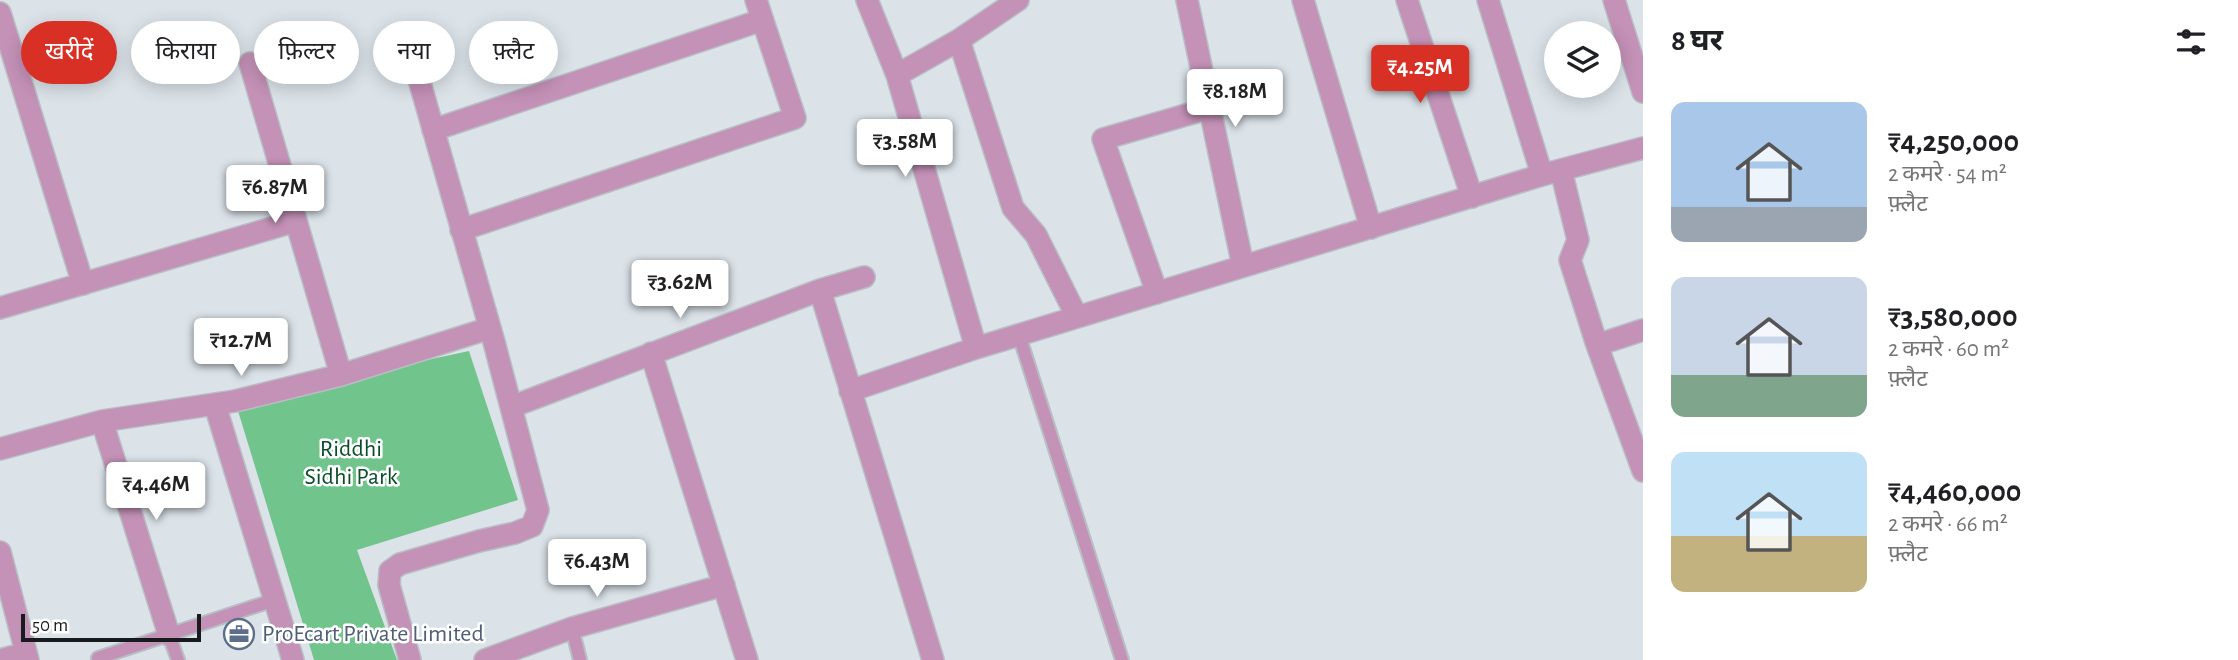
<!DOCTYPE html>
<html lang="hi">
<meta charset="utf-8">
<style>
:root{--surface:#fff;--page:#f2f2f2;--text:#202124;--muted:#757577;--accent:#d93025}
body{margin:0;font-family:"Alegreya Sans","Noto Sans Devanagari",sans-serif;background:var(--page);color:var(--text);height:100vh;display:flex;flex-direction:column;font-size:26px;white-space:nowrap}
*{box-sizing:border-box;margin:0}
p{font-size:23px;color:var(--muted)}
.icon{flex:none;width:38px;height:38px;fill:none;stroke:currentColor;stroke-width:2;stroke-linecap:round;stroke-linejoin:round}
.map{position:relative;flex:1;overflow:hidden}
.sheet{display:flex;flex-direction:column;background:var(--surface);width:595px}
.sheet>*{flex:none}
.guide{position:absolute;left:21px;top:21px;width:665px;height:63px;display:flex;gap:14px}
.buttons{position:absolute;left:1544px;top:21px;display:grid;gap:14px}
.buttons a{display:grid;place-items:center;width:77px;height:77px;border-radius:50%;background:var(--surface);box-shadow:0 4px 18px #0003;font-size:35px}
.scale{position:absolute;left:21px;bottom:18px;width:180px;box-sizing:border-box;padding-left:7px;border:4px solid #181b1d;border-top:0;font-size:19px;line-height:24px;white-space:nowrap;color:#181b1d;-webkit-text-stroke:5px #fff;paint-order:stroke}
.price{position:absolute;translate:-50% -60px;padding:0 16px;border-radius:7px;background:#fff;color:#222;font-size:23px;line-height:46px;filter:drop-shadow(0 2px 4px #0008)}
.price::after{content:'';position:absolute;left:50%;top:42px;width:21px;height:16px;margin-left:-10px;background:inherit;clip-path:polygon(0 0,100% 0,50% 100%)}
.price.active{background:var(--accent);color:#fff}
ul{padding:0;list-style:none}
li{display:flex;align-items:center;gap:21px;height:175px;padding:0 28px}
li span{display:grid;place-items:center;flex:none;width:196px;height:140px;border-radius:14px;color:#555}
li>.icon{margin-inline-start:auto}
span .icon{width:84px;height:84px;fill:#fffc;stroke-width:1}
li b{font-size:30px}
h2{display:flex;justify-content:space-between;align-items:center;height:84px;padding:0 28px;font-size:30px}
.pill{padding:0 24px;border-radius:32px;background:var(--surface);box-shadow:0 4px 18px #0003;font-size:24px;line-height:63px}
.pill.active{background:var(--accent);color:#fff}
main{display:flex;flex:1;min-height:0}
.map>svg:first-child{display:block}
.green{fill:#72c48d}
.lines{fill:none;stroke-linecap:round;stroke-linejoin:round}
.lane-casing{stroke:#b8bfc4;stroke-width:16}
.street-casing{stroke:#b8bfc4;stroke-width:24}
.lane{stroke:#c491b7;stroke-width:12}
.street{stroke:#c491b7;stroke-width:21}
.labels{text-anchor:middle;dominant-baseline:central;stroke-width:5;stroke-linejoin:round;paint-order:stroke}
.park-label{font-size:24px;fill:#094e29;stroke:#fff}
.service-label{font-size:24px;fill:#4e5e75;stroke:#fff;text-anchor:start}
</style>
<main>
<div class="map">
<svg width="1643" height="660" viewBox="0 0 1643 660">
<rect width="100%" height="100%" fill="#dbe3e9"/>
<!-- green -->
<path class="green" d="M469 351 518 500 357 550 397 660H314L235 401Z"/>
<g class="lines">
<!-- lane casing -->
<g class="lane-casing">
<path id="lane" d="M1019 335 1122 660
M572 628 580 660
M169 635 178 660
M98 658 274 600"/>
</g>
<!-- street casing -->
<g class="street-casing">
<path id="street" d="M867 0 897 75 976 348
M1187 0 1243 266
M1303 0 1371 228
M1407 0 1472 197
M1488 0 1542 175
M1614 0 1643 92
M0 13 83 284
M959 40 1013 208 1036 235 1077 317
M408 41 494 342 538 510 532 526 515 533 479 541 400 564 390 571 389 585 410 660
M250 63 341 375
M897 75 959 40 1018 0
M433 130 762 20
M1561 170 1578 240 1570 260 1597 345 1643 471
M461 230 795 118 756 0
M820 290 933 660
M1157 293 1103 139 1210 108
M0 308 296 221
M1597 345 1643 330
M651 353 747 660
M850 391 976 348 1542 175 1643 148
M215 405 293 660
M511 407 820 290 864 277
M102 421 169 635
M0 449 102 421 235 401 341 375 490 328
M0 552 28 660
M0 660 26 653
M485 660 572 628 724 585"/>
</g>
<!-- lane -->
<use href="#lane" class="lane"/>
<!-- street -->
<use href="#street" class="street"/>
</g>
<!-- icons -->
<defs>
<g id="office-ring" transform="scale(1.575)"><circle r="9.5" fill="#fff" stroke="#5c6f8a" stroke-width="1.5"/><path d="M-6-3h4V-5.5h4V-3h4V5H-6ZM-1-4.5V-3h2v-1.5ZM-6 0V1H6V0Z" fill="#5c6f8a"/></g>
</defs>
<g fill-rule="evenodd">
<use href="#office-ring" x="239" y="634"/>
</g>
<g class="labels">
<!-- park labels -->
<g class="park-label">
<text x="351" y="449">Riddhi<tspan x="351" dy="28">Sidhi Park</tspan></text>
</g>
<!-- service labels -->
<g class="service-label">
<text x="262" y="634">ProEcart Private Limited</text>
</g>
</g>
</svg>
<div class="buttons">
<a><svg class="icon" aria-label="layers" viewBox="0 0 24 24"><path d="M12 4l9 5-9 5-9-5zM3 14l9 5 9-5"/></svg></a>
</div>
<div class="scale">50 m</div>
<b class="price active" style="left:1420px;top:105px">₹4.25M</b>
<b class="price" style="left:1235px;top:129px">₹8.18M</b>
<b class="price" style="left:905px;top:179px">₹3.58M</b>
<b class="price" style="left:275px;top:225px">₹6.87M</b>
<b class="price" style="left:680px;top:320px">₹3.62M</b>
<b class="price" style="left:241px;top:378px">₹12.7M</b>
<b class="price" style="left:156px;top:522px">₹4.46M</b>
<b class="price" style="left:597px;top:599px">₹6.43M</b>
<div class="guide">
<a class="pill active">खरीदें</a>
<a class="pill">किराया</a>
<a class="pill">फ़िल्टर</a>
<a class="pill">नया</a>
<a class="pill">फ़्लैट</a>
</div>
</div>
<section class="sheet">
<h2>8 घर<svg class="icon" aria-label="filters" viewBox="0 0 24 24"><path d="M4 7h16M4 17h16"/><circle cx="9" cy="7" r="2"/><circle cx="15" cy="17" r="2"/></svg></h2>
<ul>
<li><span style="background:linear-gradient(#a9c7e8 75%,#9aa5b1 0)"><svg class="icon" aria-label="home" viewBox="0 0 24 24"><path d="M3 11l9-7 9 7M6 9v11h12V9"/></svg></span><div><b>₹4,250,000</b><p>2 कमरे · 54 m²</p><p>फ़्लैट</p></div></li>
<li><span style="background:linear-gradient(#c9d6e8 70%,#7fa58c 0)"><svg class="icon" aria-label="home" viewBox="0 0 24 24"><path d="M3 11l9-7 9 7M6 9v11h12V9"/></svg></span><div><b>₹3,580,000</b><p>2 कमरे · 60 m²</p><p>फ़्लैट</p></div></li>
<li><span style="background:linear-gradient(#bfe0f5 60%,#c2b280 0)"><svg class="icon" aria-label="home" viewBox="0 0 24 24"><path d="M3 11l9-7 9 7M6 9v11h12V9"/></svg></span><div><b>₹4,460,000</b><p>2 कमरे · 66 m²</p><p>फ़्लैट</p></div></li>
</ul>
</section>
</main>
